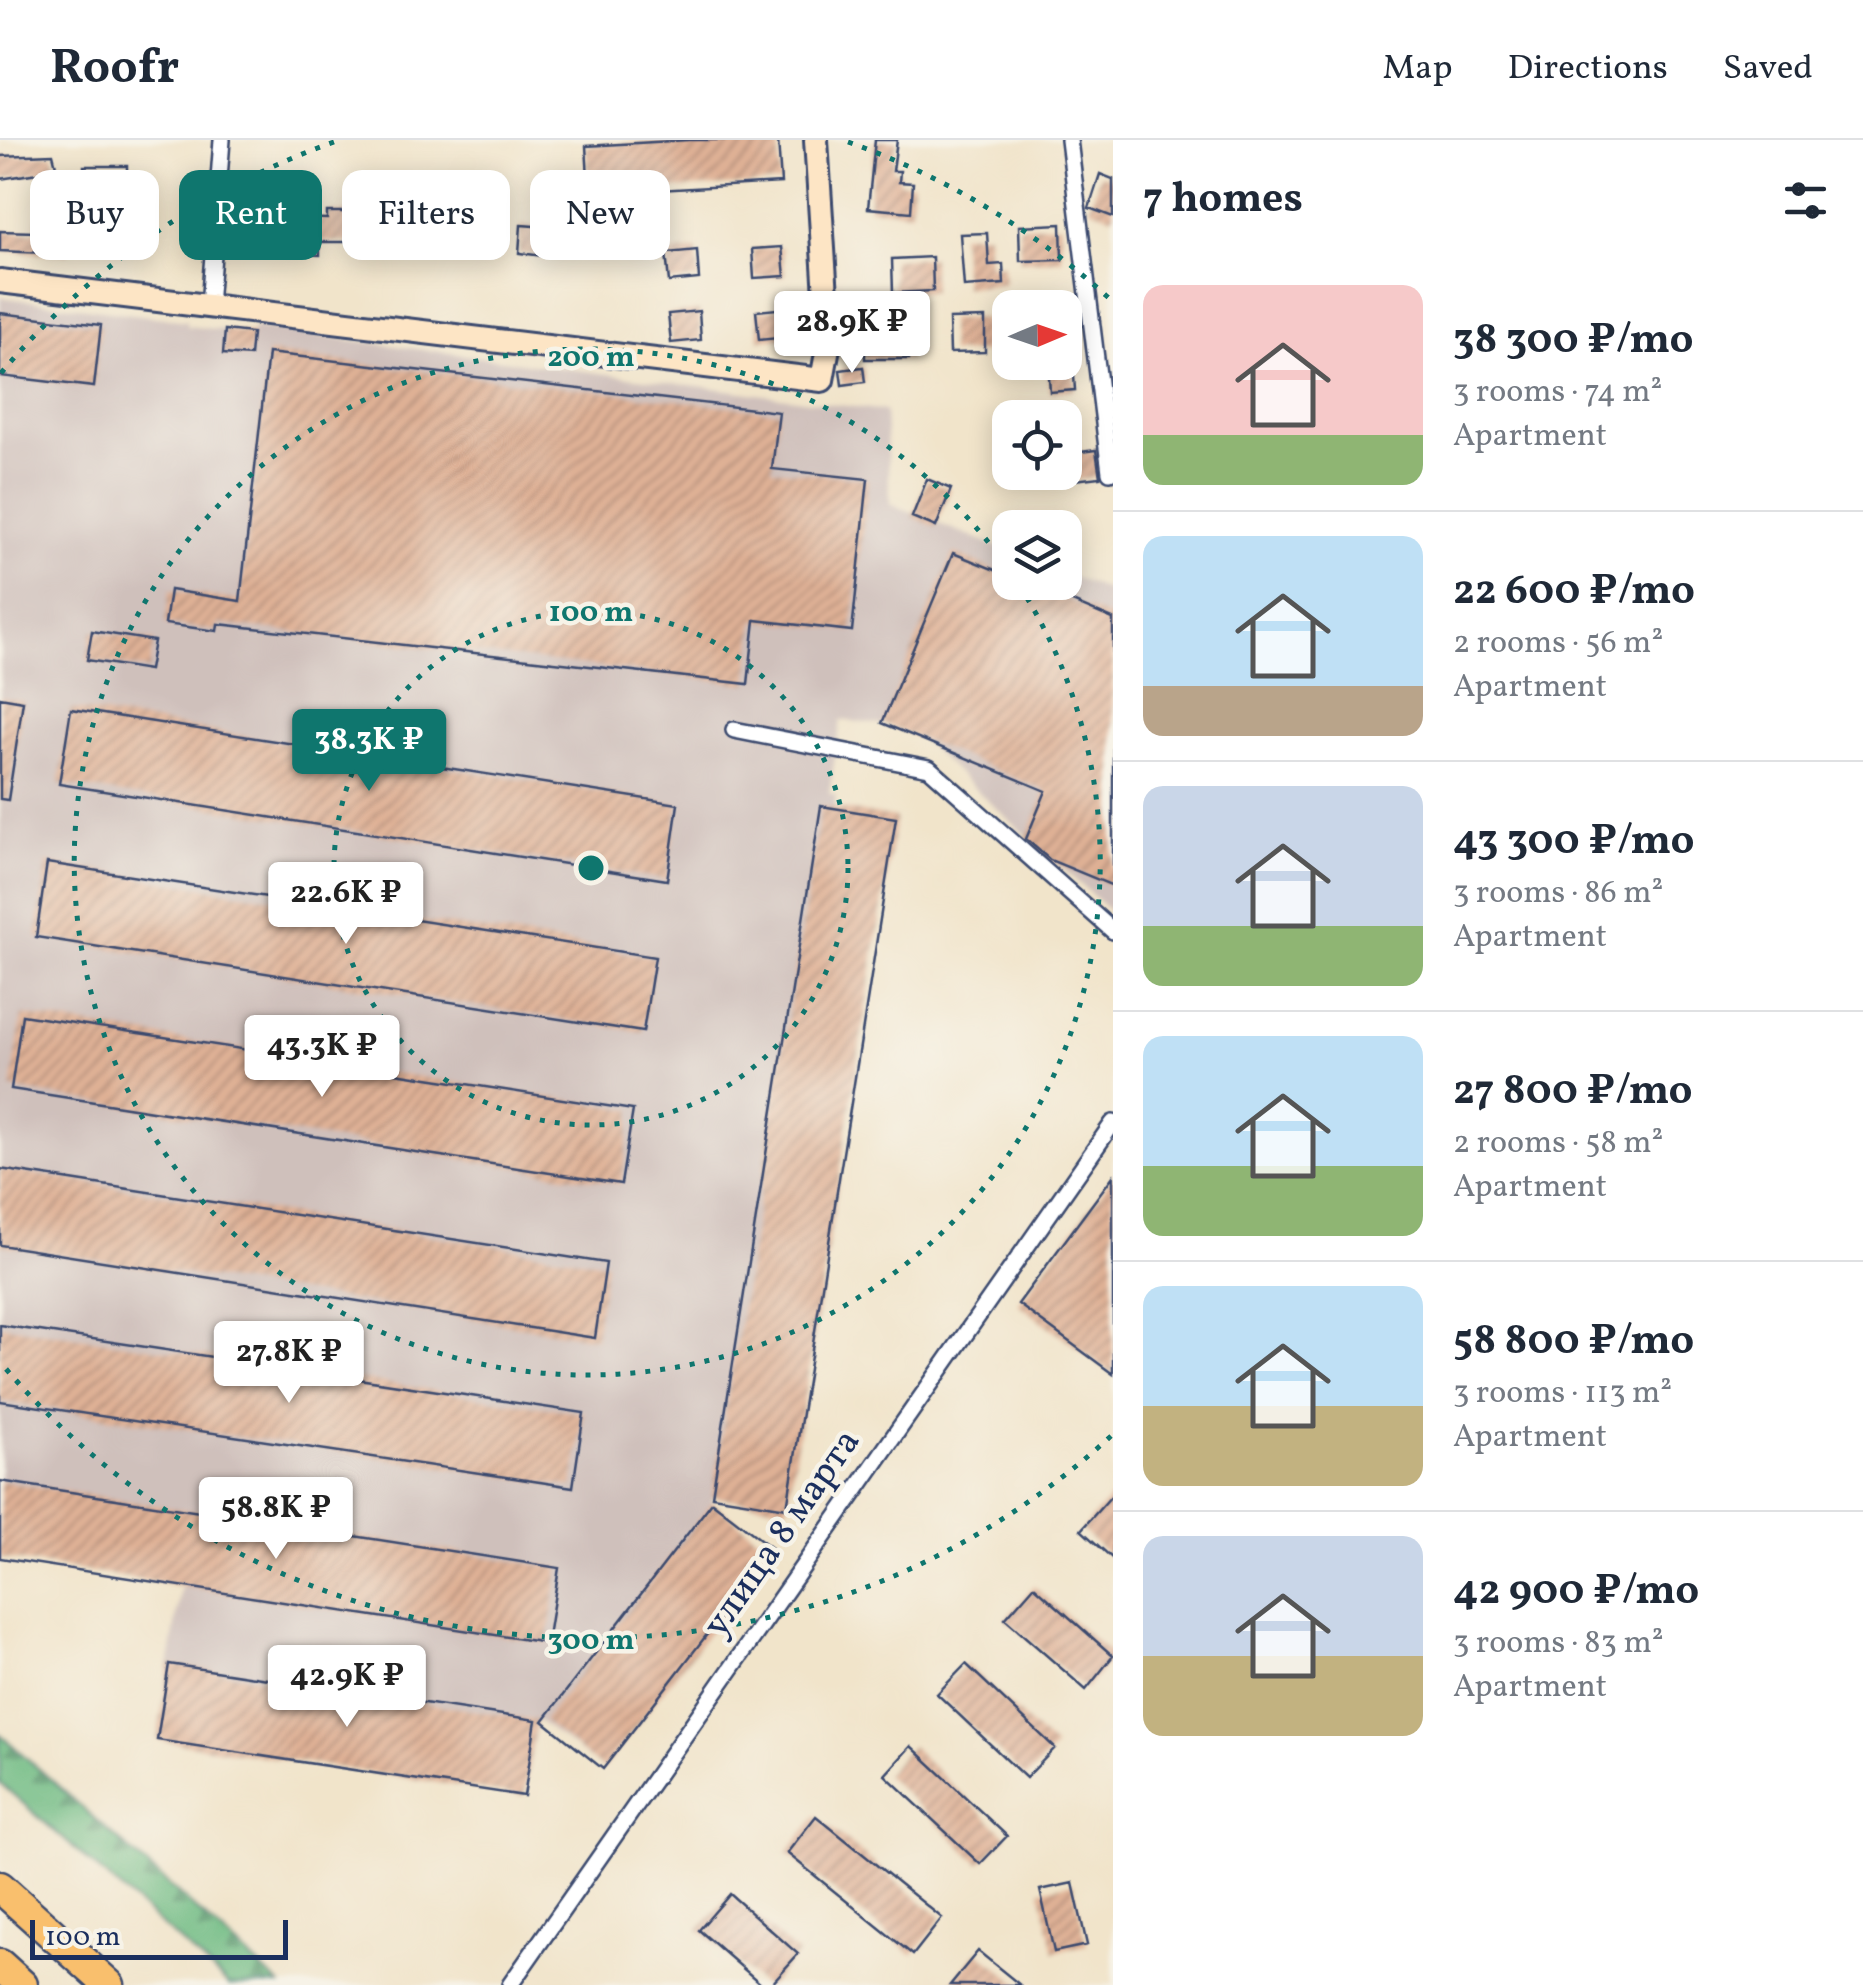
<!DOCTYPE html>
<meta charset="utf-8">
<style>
:root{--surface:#fff;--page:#f2f2f3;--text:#1f2937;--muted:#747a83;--line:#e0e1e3;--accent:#0f766e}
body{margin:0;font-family:Vollkorn,serif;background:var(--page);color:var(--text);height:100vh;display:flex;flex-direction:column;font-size:38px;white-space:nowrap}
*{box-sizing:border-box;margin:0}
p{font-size:32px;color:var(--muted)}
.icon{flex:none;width:55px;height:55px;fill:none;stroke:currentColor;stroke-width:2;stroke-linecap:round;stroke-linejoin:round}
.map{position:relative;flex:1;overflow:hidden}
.sheet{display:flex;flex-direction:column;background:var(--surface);width:750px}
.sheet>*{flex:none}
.guide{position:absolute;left:30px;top:30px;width:932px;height:90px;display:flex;gap:20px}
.needle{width:65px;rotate:88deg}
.buttons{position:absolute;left:992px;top:150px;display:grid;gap:20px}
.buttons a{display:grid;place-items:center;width:90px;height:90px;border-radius:20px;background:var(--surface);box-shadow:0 5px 25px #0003;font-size:50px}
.scale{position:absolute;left:30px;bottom:25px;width:258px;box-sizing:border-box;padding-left:10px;border:5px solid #1b2f5e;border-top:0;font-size:28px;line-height:35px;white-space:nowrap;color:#1b2f5e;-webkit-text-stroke:8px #f7f3e8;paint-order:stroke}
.price{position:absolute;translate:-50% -85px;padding:0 22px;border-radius:10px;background:#fff;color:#222;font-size:32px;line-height:65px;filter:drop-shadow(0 2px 5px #0008)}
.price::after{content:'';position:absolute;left:50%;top:60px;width:30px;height:22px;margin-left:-15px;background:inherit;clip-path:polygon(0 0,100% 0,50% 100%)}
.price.selected{background:var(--accent);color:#fff}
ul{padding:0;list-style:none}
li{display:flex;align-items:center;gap:30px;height:250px;padding:0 30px}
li+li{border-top:2px solid var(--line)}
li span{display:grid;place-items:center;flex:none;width:280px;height:200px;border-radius:20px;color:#555}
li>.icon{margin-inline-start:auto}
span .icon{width:120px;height:120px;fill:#fffc;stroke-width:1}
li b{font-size:42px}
h2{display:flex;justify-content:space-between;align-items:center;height:120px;padding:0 30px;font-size:42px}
.tag{padding:0 35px;border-radius:20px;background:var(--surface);box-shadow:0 5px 25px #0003;font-size:35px;line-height:90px}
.tag.selected{background:var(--accent);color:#fff}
header{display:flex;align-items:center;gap:60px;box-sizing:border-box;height:140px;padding:0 50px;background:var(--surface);border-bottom:2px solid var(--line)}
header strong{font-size:48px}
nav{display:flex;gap:55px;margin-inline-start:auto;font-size:35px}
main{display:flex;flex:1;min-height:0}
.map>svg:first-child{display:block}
.industrial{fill:#cfc0bb}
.forest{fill:url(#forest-firs);stroke:#457570;stroke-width:2.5}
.building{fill:url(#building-hatch)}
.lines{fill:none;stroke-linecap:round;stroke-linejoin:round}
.street-casing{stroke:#3b4a6e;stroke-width:20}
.secondary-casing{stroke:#3b4a6e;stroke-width:28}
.highway-casing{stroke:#3b4a6e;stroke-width:35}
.street{stroke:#fff;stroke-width:15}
.secondary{stroke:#fde5c5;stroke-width:22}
.highway{stroke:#f9bf6d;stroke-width:30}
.ring{fill:none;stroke:#0f766e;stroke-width:5;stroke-dasharray:5 10}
.labels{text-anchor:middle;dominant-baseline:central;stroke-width:9;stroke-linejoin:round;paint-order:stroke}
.street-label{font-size:38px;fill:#1b2f5e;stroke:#f7f3e8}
.centre{fill:#0f766e;stroke:#f7f3e8;stroke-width:5}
.ring-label{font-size:30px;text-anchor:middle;font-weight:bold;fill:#0f766e;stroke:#f7f3e8;stroke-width:9;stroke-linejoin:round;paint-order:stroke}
</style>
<header>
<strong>Roofr</strong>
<nav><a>Map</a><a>Directions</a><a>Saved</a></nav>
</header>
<main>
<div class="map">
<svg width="1113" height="1845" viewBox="0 0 1113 1845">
<defs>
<pattern id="forest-firs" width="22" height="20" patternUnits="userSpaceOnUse" patternTransform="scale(2.5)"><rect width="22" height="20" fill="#6fbb83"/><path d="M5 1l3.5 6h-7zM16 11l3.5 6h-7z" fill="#5a986e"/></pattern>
<pattern id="building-hatch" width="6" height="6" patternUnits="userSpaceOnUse" patternTransform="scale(2.5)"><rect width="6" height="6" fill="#dfb195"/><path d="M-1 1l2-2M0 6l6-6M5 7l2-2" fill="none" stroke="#b4907d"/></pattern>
</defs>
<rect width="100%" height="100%" fill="#f7f3e8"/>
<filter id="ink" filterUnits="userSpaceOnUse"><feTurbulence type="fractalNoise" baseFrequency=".01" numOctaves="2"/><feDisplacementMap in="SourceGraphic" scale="20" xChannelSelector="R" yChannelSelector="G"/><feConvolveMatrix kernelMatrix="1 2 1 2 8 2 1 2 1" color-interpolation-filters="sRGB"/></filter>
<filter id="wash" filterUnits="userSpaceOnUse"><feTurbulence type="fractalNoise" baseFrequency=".0048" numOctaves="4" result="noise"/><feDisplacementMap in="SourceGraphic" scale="40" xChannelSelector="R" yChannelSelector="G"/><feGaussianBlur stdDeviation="2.25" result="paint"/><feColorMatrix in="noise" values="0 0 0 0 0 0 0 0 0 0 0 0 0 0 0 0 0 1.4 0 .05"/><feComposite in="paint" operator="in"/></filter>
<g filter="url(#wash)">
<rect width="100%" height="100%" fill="#f1e4ca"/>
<!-- industrial -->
<path class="industrial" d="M0 157 187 181V186L252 193 253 187 885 271 890 364 1010 412V442H1065V434L1113 453V774L908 588 841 580 829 654 836 655 834 668 896 678 787 1368 712 1357V1362L773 1409 603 1629 537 1580 524 1656 157 1600 181 1446 0 1418Z"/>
<!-- forest -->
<path class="forest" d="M0 1594 280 1845H229L0 1643Z"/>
<g id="blocks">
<!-- building -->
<path class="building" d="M689 0H778L781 43 589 54 586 6Z
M875 0H897L893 31H900L899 42 913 43 911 72 868 68Z
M53 14 57 30 0 39V16Z
M84 26H127V70H116V83H101V56H84Z
M1100 34 1113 39V77L1089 68Z
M424 40 453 42 450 68 422 65Z
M327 72H352V102H320V115L294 114 295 78 327 79Z
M37 75 71 78 68 114 0 111V91L36 92Z
M1061 84 1062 120 1020 121 1019 86Z
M521 85 547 87 544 116 519 113Z
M987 93 989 125 1003 124 1004 144 964 147 960 94Z
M782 107 785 136 754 138 752 109Z
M697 110 699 139 669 142 666 113Z
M932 117 933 151 893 153 892 119Z
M859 153 860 175 842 177 841 155Z
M787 168 789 197 759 200 756 171Z
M699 171 701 200 671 203 668 174Z
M0 173 101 185 94 247 0 236Z
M985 178V212L950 213 949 179Z
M865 187H910L909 219H865Z
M225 190 252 193 250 216 223 214Z
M268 213 779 272 772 329 868 339 852 491 755 480 748 544 218 484 217 491 165 484 170 450 240 461Z
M1048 222H1073L1075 250 1050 252Z
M863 227 865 242 842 245 840 230Z
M1096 310 1100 337 1065 341V314Z
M927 339 951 349 936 387 912 377Z
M953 413 1010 436V442H1025L1113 479V746L1050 720 1026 699 1046 651 882 583Z
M92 491 154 501 149 530 87 520Z
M0 557 23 561 8 660 0 659Z
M71 569 678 664 667 740 59 644Z
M821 666 896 678 787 1368 712 1356Z
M47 723 655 817 643 892 36 797Z
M22 875 633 970 621 1044 11 949Z
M0 1029 606 1123 595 1198 0 1105Z
M1113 1036V1234L1018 1164Z
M0 1185 584 1273 573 1347 0 1261Z
M0 1341 559 1428 547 1503 0 1418Z
M1113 1354V1419L1081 1390Z
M712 1362 773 1409 603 1629 543 1581Z
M1034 1446 1113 1516 1086 1550 1005 1479Z
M169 1524 536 1580 524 1656 157 1600Z
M966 1524 1055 1608 1026 1638 937 1554Z
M911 1606 1007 1696 980 1724 885 1635Z
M816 1676 942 1778 913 1815 787 1713Z
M1073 1743 1087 1805 1054 1812 1040 1750Z
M730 1754 798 1814 770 1845H762L699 1790Z
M978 1811 1020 1845H950Z"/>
</g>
</g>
<g filter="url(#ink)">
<use href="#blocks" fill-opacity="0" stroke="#3b4a6e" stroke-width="2.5"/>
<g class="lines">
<!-- street casing -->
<g class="street-casing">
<path id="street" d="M1069 0 1110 332
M209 166 222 0
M734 590 929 628 1113 791
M510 1845 1113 983"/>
</g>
<!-- secondary casing -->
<g class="secondary-casing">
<path id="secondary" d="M0 141 822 240 829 202 816 0"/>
</g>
<!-- highway casing -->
<g class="highway-casing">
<path id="highway" d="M0 1747 109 1845
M0 1825 22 1845"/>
</g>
<!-- street -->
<use href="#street" class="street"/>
<!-- secondary -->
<use href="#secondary" class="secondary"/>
<!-- highway -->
<use href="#highway" class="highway"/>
</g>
</g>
<!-- distance rings -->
<g class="ring">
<circle cx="591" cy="728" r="257"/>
<path d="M1019 445A513 513 0 1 1 1009 430"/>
<path d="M1111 1296A770 770 0 0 1 1 1223M1 233A770 770 0 0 1 334 2M848 2A770 770 0 0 1 1111 160"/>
</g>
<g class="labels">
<!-- street labels -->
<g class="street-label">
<text transform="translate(783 1394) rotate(-55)">улица 8 марта</text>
</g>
</g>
<circle cx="591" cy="728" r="15" class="centre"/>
<g class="ring-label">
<text x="591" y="226">200 m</text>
<text x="591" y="481">100 m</text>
<text x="591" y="1509">300 m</text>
</g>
</svg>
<div class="buttons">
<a><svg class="needle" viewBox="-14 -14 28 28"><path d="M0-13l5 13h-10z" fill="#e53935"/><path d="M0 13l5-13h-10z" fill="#747a83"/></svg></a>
<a><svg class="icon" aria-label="locate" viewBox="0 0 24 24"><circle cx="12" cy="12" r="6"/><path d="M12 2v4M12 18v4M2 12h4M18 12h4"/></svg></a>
<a><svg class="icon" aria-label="layers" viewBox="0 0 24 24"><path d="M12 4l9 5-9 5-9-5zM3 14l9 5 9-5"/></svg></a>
</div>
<div class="scale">100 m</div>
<b class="price" style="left:852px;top:236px">28.9K ₽</b>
<b class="price selected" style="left:369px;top:654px">38.3K ₽</b>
<b class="price" style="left:346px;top:807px">22.6K ₽</b>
<b class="price" style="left:322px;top:960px">43.3K ₽</b>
<b class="price" style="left:289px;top:1266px">27.8K ₽</b>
<b class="price" style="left:276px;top:1422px">58.8K ₽</b>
<b class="price" style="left:347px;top:1590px">42.9K ₽</b>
<div class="guide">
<a class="tag">Buy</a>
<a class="tag selected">Rent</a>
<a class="tag">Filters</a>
<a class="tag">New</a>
</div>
</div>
<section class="sheet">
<h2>7 homes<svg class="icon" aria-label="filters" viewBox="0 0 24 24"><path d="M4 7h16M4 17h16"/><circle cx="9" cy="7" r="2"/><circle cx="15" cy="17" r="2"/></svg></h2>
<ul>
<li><span style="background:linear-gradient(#f6c9c9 75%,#8fb573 0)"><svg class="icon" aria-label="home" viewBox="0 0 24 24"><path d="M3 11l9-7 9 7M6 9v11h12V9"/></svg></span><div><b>38 300 ₽/mo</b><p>3 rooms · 74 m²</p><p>Apartment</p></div></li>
<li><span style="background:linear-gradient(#bfe0f5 75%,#b9a48a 0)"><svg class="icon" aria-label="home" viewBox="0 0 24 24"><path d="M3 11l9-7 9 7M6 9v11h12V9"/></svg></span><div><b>22 600 ₽/mo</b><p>2 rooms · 56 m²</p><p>Apartment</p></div></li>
<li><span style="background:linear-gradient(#c9d6e8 70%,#8fb573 0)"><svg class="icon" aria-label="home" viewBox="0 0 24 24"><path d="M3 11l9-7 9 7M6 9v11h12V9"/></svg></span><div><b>43 300 ₽/mo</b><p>3 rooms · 86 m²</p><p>Apartment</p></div></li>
<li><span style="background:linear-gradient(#bfe0f5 65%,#8fb573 0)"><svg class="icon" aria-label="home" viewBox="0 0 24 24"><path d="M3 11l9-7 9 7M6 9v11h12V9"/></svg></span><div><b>27 800 ₽/mo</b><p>2 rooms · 58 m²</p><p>Apartment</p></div></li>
<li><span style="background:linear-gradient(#bfe0f5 60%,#c2b280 0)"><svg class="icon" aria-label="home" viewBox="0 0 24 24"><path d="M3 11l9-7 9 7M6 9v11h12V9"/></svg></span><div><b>58 800 ₽/mo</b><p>3 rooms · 113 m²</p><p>Apartment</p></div></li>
<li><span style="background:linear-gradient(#c9d6e8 60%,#c2b280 0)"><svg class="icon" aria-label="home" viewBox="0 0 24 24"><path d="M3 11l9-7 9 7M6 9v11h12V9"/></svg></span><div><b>42 900 ₽/mo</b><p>3 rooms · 83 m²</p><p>Apartment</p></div></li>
</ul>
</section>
</main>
